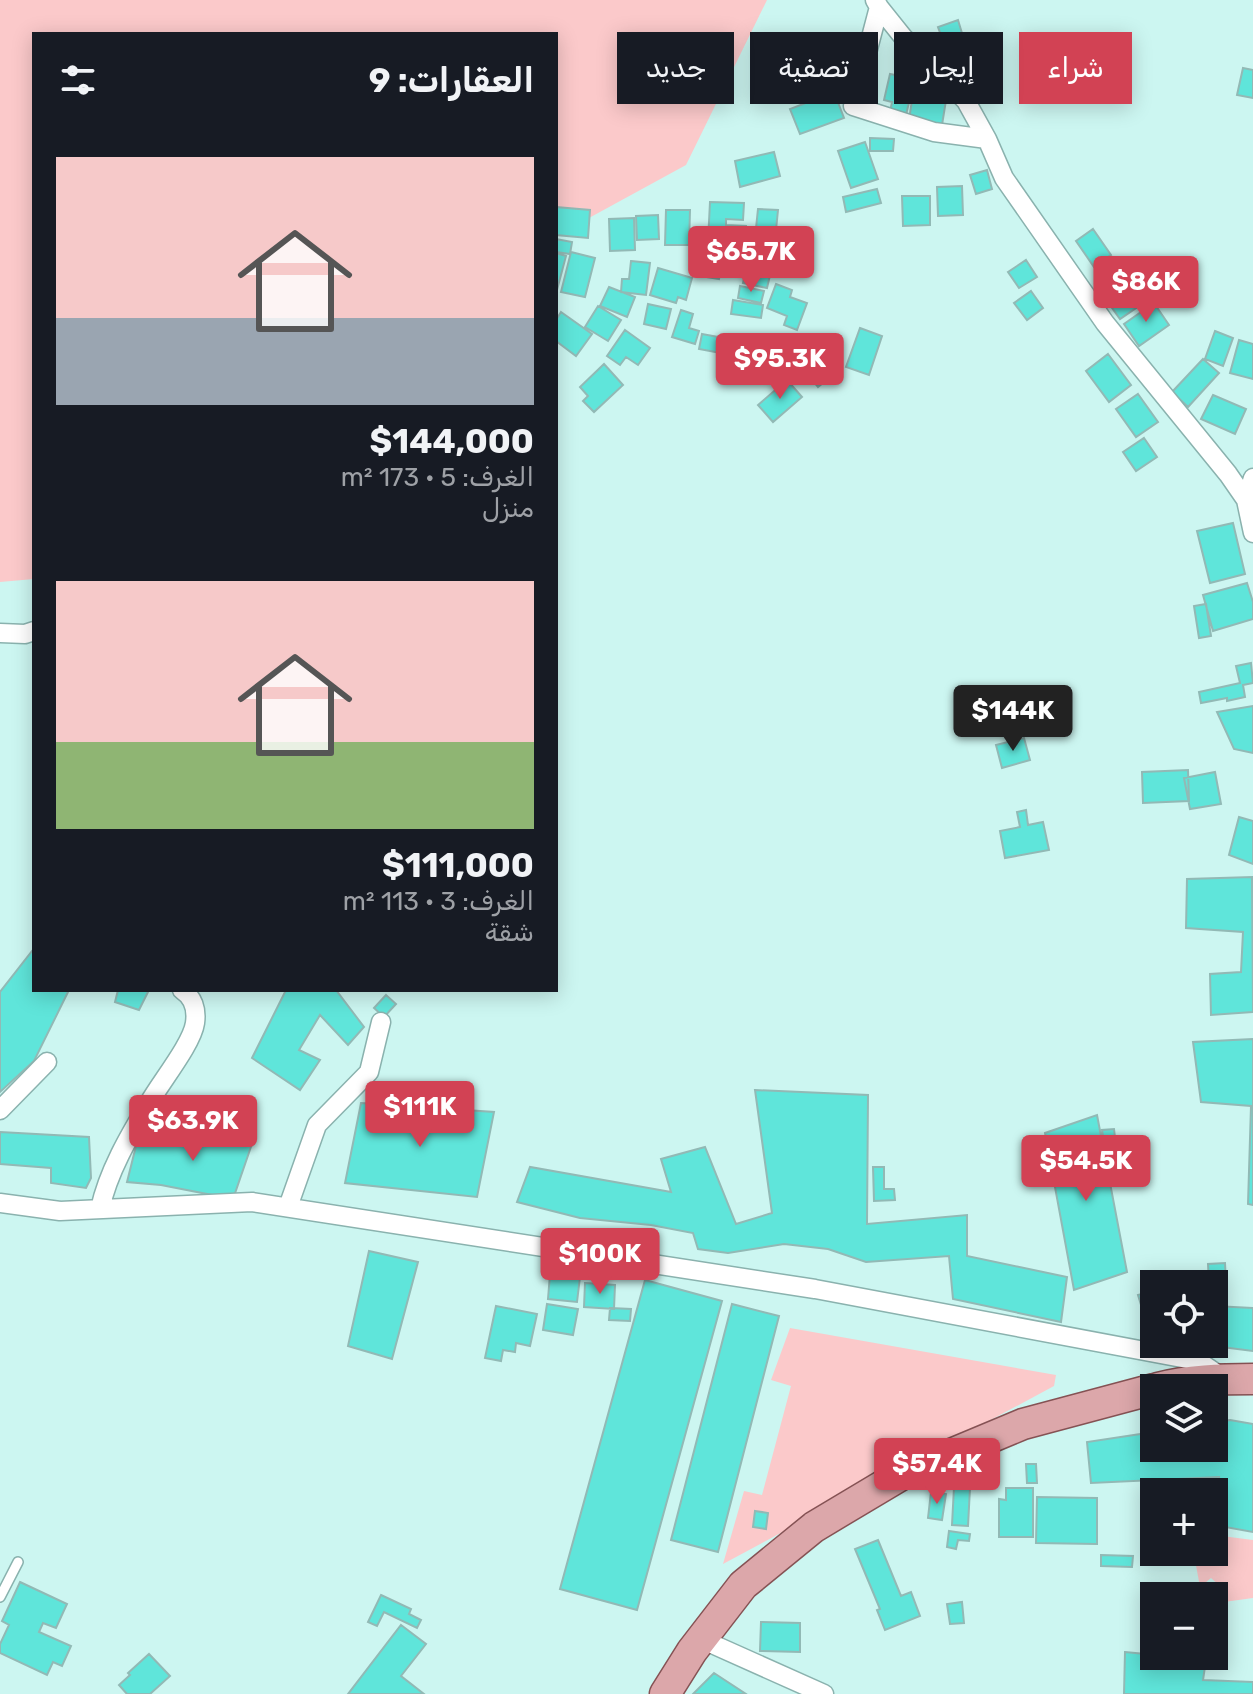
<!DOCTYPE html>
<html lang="ar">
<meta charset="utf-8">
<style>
:root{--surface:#171b24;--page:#20242c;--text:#f1f3f6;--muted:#9ea1a6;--accent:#d24254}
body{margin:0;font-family:Rubik,Cairo,sans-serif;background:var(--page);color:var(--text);direction:rtl;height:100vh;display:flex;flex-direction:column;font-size:30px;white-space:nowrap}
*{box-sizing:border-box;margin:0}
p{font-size:26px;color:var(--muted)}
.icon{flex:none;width:44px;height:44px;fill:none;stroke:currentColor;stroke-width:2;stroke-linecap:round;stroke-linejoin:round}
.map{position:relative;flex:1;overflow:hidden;direction:ltr}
.sheet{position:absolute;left:32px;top:32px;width:526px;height:960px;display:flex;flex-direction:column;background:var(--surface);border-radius:0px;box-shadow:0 4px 20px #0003;direction:rtl}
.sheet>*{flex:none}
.top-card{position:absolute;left:582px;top:32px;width:550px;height:72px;direction:rtl;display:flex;gap:16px}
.fabs{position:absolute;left:1140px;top:1270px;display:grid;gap:16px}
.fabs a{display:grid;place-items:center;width:88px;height:88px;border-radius:0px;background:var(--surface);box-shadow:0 4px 20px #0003;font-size:40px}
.price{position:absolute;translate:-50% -68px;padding:0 18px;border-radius:8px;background:var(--accent);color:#fff;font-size:26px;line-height:52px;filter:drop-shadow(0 2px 4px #0008)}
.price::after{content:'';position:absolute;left:50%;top:48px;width:24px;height:18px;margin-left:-12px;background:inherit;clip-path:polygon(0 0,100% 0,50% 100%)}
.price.on{background:#222;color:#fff}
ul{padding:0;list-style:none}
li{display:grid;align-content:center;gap:16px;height:424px;padding:0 24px}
li span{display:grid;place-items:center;height:248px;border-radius:0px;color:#555}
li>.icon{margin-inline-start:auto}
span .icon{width:144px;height:144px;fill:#fffc;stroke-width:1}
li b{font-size:34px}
h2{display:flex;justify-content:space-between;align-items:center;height:96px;padding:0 24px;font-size:34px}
.pill{padding:0 28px;border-radius:0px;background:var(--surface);box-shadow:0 4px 20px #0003;font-size:28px;line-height:72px}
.pill.on{background:var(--accent);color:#fff}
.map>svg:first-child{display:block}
.green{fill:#fbc9ca}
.building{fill:#5fe5da;stroke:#92b9b5;stroke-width:2}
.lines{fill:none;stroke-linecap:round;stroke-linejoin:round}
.service-casing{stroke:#8ab2ae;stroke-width:12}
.minor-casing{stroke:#8ab2ae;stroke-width:21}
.primary-casing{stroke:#855254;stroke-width:33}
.service{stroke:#fff;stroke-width:9}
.minor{stroke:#fff;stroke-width:18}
.primary{stroke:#dca7aa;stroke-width:30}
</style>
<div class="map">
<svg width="1253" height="1694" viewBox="0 0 1253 1694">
<rect width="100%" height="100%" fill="#ccf6f1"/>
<!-- green -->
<path class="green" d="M0 0H767L686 165 556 236V34H34V579L0 582Z
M790 1328 1056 1375 1054 1386 723 1564 744 1491 762 1495 791 1386 771 1380Z
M1214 1535 1253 1540V1598L1224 1602 1220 1586 1211 1578 1200 1587 1195 1560 1200 1552H1214Z"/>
<!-- building -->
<path class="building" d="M958 20 965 43 946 49 938 27Z
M848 51 856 77 808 91 803 74 815 70 812 61Z
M1243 68 1253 70V98L1237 95Z
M901 70 916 73 906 115 890 112 892 102 884 100 890 74 900 76Z
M917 89 947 94 942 125 909 120 913 93 916 94Z
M834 92 844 118 800 134 790 109Z
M870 138 894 139 893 151H870Z
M865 142 878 179 851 188 838 151Z
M774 152 780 176 740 187 735 161Z
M987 170 992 189 976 194 970 175Z
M962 186 963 215 938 216 937 187Z
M877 189 881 203 846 212 843 197Z
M902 196H930V225L903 226Z
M710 202 744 203 743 220 726 219V243L708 242Z
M556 207 590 210 588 238 556 235Z
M758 209 778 210 776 230 756 228Z
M666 210H690L689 245H665Z
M658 215 659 239 637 240 636 216Z
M634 218 635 250 610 251 609 219Z
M726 225 746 226 744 254 725 253Z
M1093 229 1111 255 1094 267 1076 241Z
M556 239 572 242 570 254 556 252Z
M707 244H722V257H707Z
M756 248 770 250 768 264 753 262Z
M571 252 595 258 585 297 561 292Z
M556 253 566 256 557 290H556Z
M1133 258 1158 293 1120 319 1095 284Z
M1026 260 1037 277 1019 288 1008 272Z
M631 261 650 263 646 295 621 292 622 279H629Z
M696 262 721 266 719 279 694 275Z
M747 266 771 271 767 288 743 283Z
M658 268 692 278 686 300 678 297 676 303 650 295Z
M776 284 792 290 790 297 807 303 797 330 784 325 787 316 767 308Z
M740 286 764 291 761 303 738 298Z
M609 287 635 297 627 317 600 306Z
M1031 291 1043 308 1027 320 1014 303Z
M733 300 763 305 761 318 731 314Z
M1154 303 1169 325 1139 346 1124 324Z
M648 304 671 309 666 329 644 324Z
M598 306 621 320 608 341 585 327Z
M681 310 693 314 689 328 699 331 695 344 672 337Z
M561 312 592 334 576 356 556 341V320Z
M860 328 882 336 869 375 846 367Z
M625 330 650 348 638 365 626 357 620 365 607 356Z
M1215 331 1233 338 1223 366 1205 359Z
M702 334 724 338 721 353 699 349Z
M1239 340 1253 344V379L1230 373Z
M810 352 830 377 818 387 798 362Z
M1108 354 1131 385 1109 402 1086 371Z
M1203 359 1219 373 1188 407 1172 392Z
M604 364 623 385 594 412 583 401 588 396 580 387Z
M787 380 802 397 773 422 758 405Z
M1138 394 1158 422 1136 437 1116 409Z
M1213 395 1246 409 1235 434 1201 419Z
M1144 438 1157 457 1136 471 1123 452Z
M1233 523 1245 574 1210 583 1197 531Z
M1247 583 1253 602V619L1213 631 1203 595Z
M1206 604 1211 636 1199 638 1194 606Z
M1251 663 1253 683 1243 685 1245 697 1227 701V698L1201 703 1199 692 1240 683 1236 666Z
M1253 706V753L1234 749 1217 712Z
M1024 738 1030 760 1002 768 996 745Z
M1188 770 1189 801 1143 803 1142 772Z
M1215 772 1221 804 1190 809 1184 778Z
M1026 810 1028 825 1043 822 1049 850 1005 858 1000 831 1020 827 1017 812Z
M1239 817 1253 821V864L1229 855Z
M1252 877 1253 1012 1211 1015 1210 974 1241 972 1243 932 1186 928 1187 879Z
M32 951 34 952V990H69L34 1061 0 1092V992Z
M118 990H149L139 1010 115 1002Z
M286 990H336L364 1027 348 1045 320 1015 299 1050 320 1060 300 1090 252 1058Z
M386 995 396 1004 384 1017 374 1008Z
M1253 1039V1205L1248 1204 1251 1106 1201 1102 1193 1042Z
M755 1090 868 1095 867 1224 967 1215V1256L1067 1277 1061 1322 953 1299 949 1256 866 1262 828 1249 784 1244 728 1253 698 1249 693 1233 651 1225 580 1218 517 1202 530 1167 671 1192 661 1159 705 1147 736 1224 772 1213Z
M361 1103 494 1112 477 1197 345 1183Z
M1097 1115 1127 1272 1074 1290 1045 1133Z
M229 1123 254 1138 233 1199 161 1185 127 1182 139 1134 204 1146Z
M1114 1129 1117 1154 1106 1156 1102 1130Z
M0 1132 89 1137 91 1178 86 1188 51 1183V1168L0 1164Z
M873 1167H884V1189H894L895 1200 874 1201Z
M369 1251 418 1262 392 1359 348 1346Z
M1225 1263 1226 1282 1209 1283 1208 1264Z
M550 1274 580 1277 577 1302 548 1299Z
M645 1280 722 1301 637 1610 560 1589Z
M585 1283 615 1285 614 1309 584 1307Z
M1154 1291V1338H1151L1138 1295Z
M547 1304 578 1309 573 1335 543 1330Z
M732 1304 779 1316 718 1552 671 1540Z
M496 1306 537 1314 530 1346 516 1343 515 1352 503 1350 501 1361 485 1358Z
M1214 1306 1253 1308V1351L1198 1344H1214Z
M610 1308 631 1309 630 1321 609 1320Z
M1230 1420 1253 1424V1532L1214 1525V1507L1219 1477 1091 1483 1087 1442 1154 1432V1448H1214V1422Z
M1026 1464H1036L1037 1483H1027Z
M954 1487 970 1488 968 1526 952 1525Z
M1006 1488H1033V1537H999V1499L1006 1500Z
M931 1492 946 1494 942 1520 928 1518Z
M1037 1497 1097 1498V1544L1036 1543Z
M755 1511 768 1513 766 1529 753 1527Z
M949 1531 970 1534 969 1541 958 1540 956 1549 947 1547Z
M878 1540 901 1596 911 1592 920 1616 885 1630 877 1610 880 1609 855 1549Z
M1101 1555 1133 1556 1132 1567 1101 1566Z
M20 1582 67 1604 56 1628 43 1623 39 1632 71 1646 62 1666 53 1662 47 1675 0 1653V1644L9 1625 2 1621Z
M381 1595 411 1609 409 1614 421 1620 417 1628 384 1612 377 1626 368 1622Z
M962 1602 964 1623 950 1624 947 1604Z
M761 1622 800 1623V1652L760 1651Z
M401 1625 426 1644 401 1676 424 1694H348Z
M1125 1652 1206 1660 1203 1680 1253 1682V1694H1124Z
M149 1654 170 1676 150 1694H127L119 1685 130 1675 128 1673Z
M714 1673 746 1694H693Z"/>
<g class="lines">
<!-- service casing -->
<g class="service-casing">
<path id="service" d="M0 1597 18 1562"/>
</g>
<!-- minor casing -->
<g class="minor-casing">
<path id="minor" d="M875 0 879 7 903 37 966 101 987 139 1004 178 1105 323 1228 474 1246 500 1253 533
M879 7 853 106 934 132 987 139
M1246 500 1253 478
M0 633 25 634 34 631
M0 1110 47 1062
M0 1203 60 1211 252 1202 815 1289 1198 1361 1223 1378
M288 1207 317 1125 369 1072 381 1022
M100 1209C108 1172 129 1136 149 1103 160 1083 192 1044 195 1023 197 1009 193 997 182 990
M701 1639 824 1694"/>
</g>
<!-- primary casing -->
<g class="primary-casing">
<path id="primary" d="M1158 1388C1189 1380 1221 1379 1253 1379
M665 1694 692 1651 743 1585 814 1527 901 1475 1023 1424 1154 1389"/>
</g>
<!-- service -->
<use href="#service" class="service"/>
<!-- minor -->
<use href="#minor" class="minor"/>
<!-- primary -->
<use href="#primary" class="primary"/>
</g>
</svg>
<div class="fabs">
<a><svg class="icon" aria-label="locate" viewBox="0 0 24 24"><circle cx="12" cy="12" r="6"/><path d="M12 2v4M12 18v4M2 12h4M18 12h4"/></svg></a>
<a><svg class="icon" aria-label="layers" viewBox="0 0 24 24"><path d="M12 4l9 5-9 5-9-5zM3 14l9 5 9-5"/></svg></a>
<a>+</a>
<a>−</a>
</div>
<b class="price" style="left:751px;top:294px">$65.7K</b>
<b class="price" style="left:1146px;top:324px">$86K</b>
<b class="price" style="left:780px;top:401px">$95.3K</b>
<b class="price on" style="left:1013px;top:753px">$144K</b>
<b class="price" style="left:420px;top:1149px">$111K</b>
<b class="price" style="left:193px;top:1163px">$63.9K</b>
<b class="price" style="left:1086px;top:1203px">$54.5K</b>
<b class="price" style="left:600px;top:1296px">$100K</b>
<b class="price" style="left:937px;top:1506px">$57.4K</b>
<div class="top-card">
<a class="pill on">شراء</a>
<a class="pill">إيجار</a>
<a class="pill">تصفية</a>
<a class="pill">جديد</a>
</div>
<section class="sheet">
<h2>العقارات: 9<svg class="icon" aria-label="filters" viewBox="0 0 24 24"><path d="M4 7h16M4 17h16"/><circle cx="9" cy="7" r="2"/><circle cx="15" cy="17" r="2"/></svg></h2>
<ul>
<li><span style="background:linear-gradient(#f6c9c9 65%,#9aa5b1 0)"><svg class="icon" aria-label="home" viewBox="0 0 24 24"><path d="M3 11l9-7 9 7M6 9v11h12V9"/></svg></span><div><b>$144,000</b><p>الغرف: 5 · 173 m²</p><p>منزل</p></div></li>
<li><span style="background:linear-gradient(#f6c9c9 65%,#8fb573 0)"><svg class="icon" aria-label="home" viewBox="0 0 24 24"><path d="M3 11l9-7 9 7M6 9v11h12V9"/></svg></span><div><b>$111,000</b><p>الغرف: 3 · 113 m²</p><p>شقة</p></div></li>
</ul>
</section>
</div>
